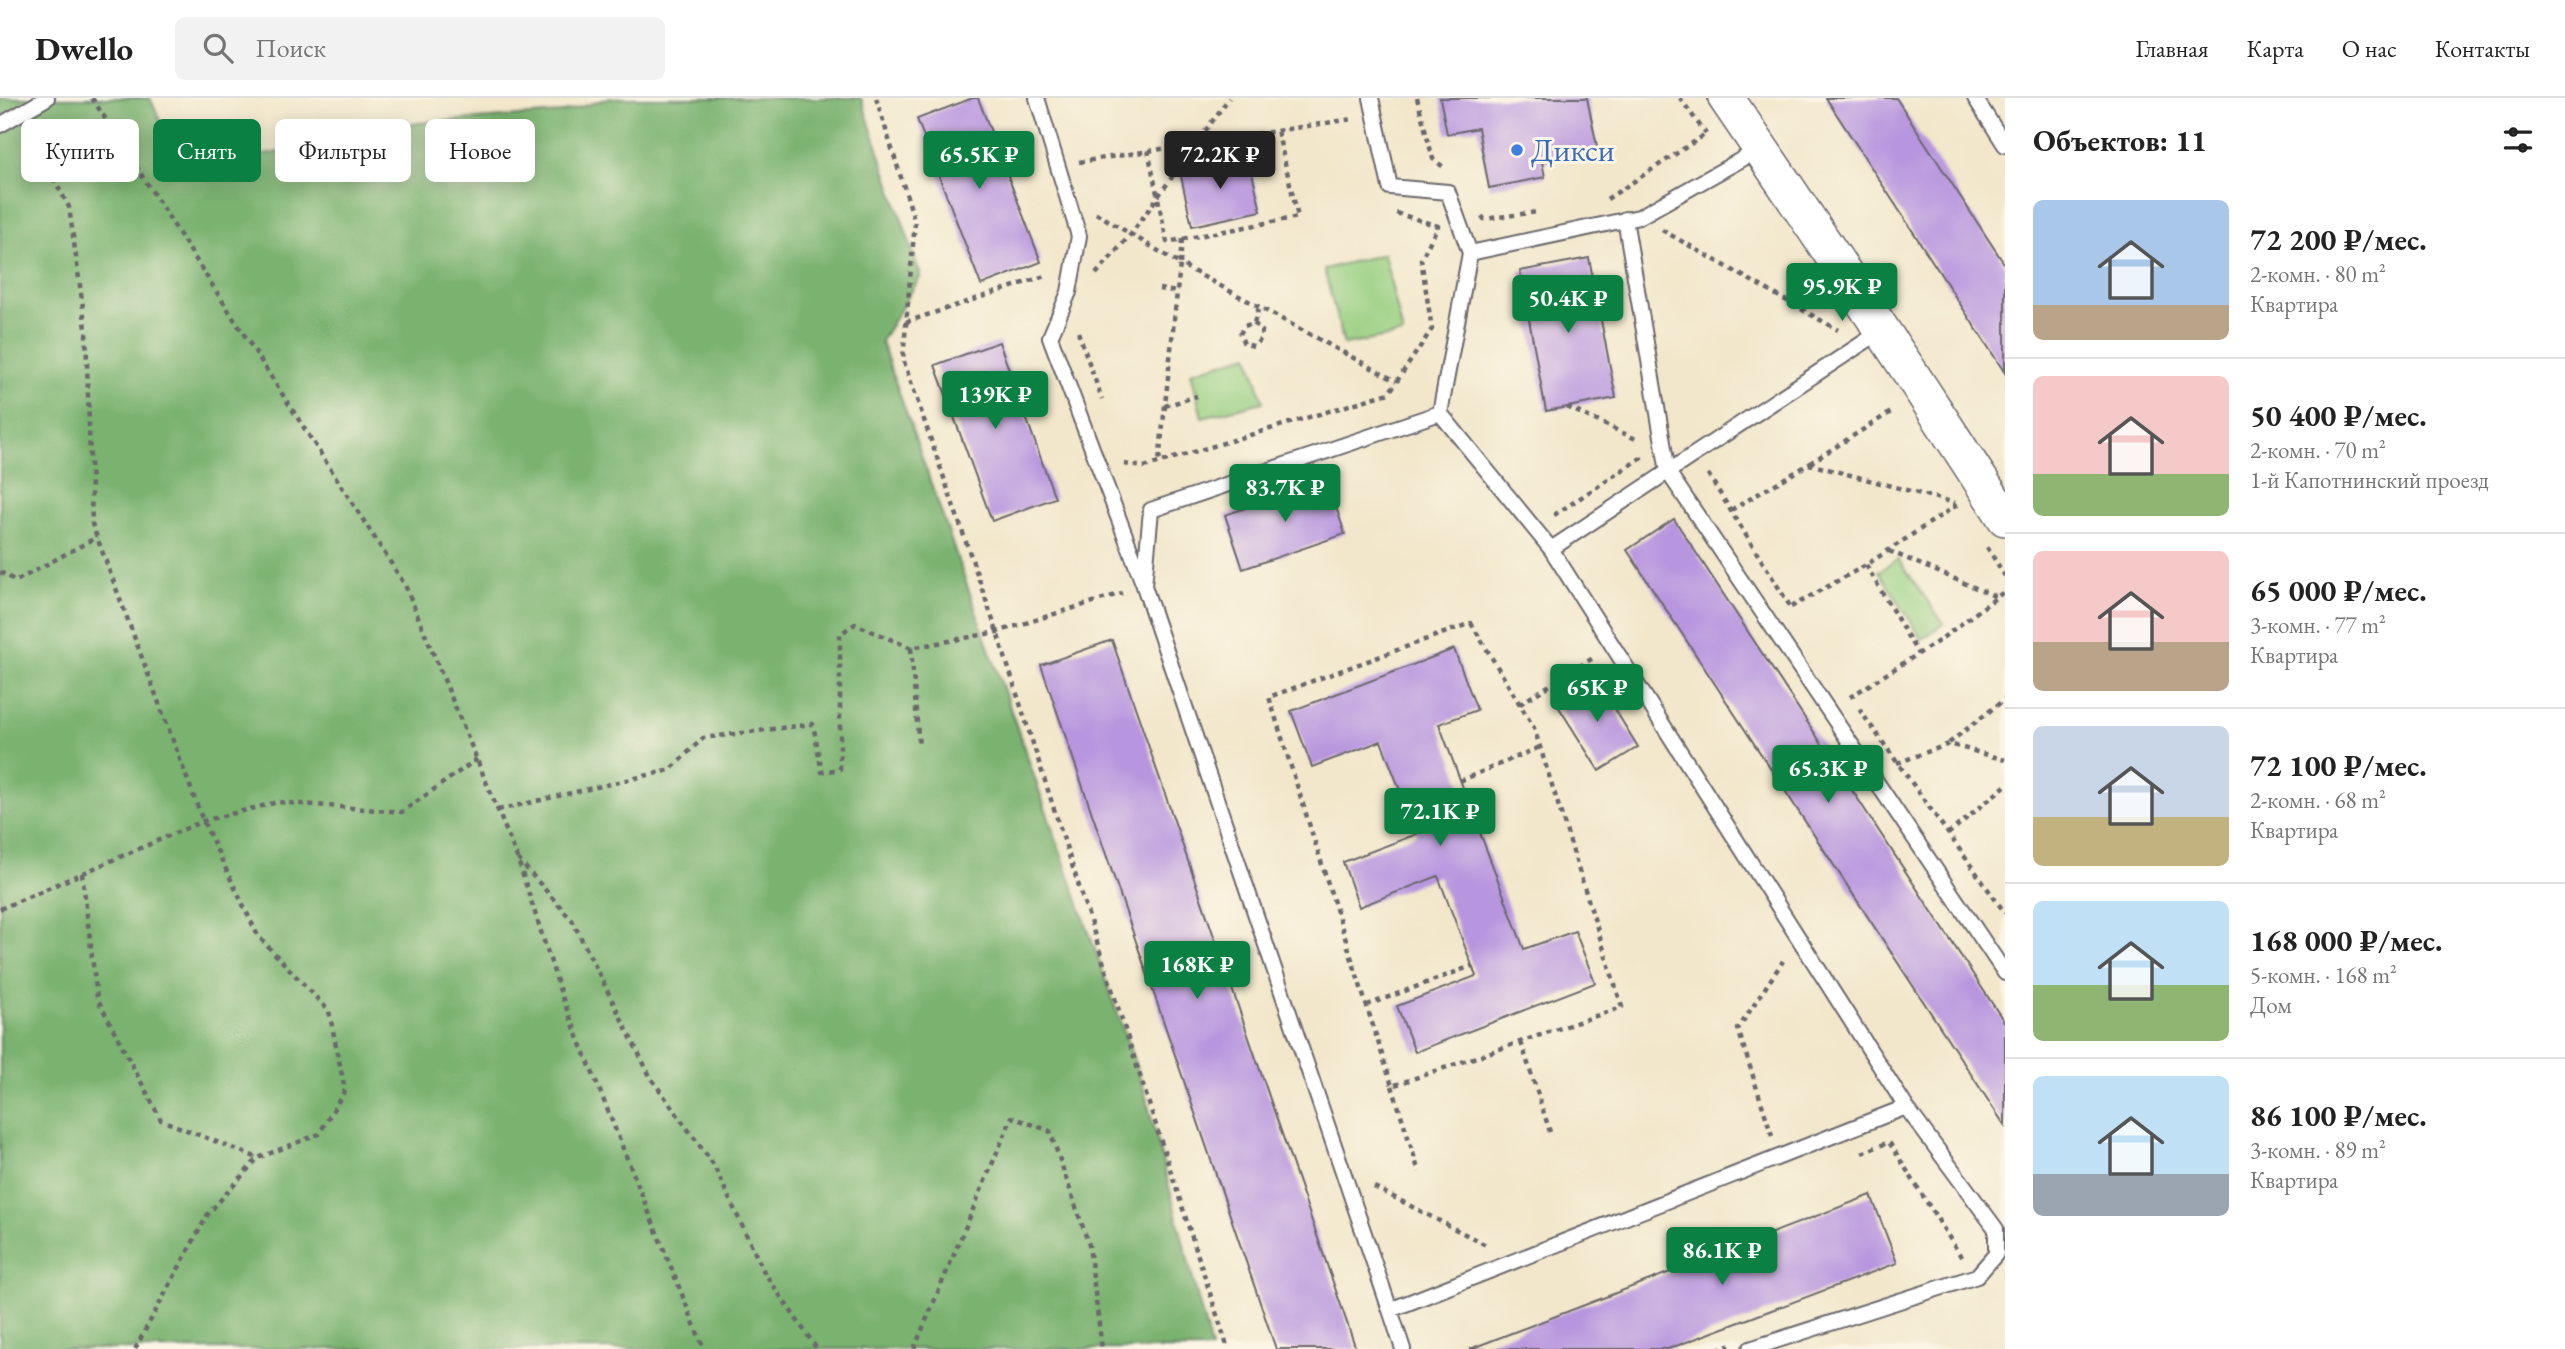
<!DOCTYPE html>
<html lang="ru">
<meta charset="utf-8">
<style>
:root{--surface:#fff;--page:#f2f2f2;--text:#222;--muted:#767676;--line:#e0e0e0;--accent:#0b8043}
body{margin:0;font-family:"EB Garamond",serif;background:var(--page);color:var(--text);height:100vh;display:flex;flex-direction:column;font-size:26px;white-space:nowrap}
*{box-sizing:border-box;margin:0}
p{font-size:23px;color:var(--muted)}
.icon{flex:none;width:38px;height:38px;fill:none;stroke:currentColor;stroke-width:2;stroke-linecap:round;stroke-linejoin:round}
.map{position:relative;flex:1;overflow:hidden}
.details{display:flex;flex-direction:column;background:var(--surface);width:560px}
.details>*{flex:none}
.banner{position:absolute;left:21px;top:21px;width:665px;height:63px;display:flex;gap:14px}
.price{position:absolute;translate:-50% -60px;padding:0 16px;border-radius:7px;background:var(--accent);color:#fff;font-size:23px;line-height:46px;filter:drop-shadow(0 2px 4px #0008)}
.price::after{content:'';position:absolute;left:50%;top:42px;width:21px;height:16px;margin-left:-10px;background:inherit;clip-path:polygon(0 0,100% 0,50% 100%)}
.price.active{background:#222;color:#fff}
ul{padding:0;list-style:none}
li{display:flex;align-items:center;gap:21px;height:175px;padding:0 28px}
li+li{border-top:2px solid var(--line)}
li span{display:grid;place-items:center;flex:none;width:196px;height:140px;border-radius:10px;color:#555}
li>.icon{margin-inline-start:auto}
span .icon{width:84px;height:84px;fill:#fffc;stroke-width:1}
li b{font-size:30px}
h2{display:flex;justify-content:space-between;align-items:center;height:84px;padding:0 28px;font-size:30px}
.chip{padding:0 24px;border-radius:10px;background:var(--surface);box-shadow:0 4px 18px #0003;font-size:24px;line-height:63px}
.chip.active{background:var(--accent);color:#fff}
header{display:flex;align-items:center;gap:42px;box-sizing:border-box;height:98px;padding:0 35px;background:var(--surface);border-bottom:2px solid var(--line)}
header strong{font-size:33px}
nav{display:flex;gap:38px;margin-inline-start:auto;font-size:24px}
.search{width:490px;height:63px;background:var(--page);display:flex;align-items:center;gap:18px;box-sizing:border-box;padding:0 24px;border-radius:10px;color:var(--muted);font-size:26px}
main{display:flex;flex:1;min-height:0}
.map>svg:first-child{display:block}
.green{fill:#98cf81;stroke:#5d785e;stroke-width:2}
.forest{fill:#7ab26f;stroke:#4e6a55;stroke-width:2}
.building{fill:#b896df}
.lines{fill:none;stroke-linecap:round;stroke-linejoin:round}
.service-casing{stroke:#6b676d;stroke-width:18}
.tertiary-casing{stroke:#6b676d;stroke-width:38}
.path{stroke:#6b676d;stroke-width:4.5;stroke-dasharray:5 5;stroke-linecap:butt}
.service{stroke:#fff;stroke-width:14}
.tertiary{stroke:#fff;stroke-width:35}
.shop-dot{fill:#3f7fe0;stroke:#fcf5e5;stroke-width:2.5}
.labels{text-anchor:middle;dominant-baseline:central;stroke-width:6;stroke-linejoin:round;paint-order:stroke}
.shop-label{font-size:32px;fill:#366cbe;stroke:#fcf5e5;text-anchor:start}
</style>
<header>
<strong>Dwello</strong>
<div class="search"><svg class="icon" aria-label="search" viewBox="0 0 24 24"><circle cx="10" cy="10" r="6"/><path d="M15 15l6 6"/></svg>Поиск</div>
<nav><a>Главная</a><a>Карта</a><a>О нас</a><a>Контакты</a></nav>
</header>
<main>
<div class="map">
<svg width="2005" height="1251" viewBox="0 0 2005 1251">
<rect width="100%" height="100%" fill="#fcf5e5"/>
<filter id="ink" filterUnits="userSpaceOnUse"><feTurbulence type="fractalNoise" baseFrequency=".0143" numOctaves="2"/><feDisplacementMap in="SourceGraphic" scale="14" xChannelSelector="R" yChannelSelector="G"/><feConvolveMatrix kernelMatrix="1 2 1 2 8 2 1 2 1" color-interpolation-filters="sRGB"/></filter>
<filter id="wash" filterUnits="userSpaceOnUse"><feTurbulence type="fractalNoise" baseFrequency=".00686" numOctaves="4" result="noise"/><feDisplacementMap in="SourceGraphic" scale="28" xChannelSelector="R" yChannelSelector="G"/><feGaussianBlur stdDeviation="1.57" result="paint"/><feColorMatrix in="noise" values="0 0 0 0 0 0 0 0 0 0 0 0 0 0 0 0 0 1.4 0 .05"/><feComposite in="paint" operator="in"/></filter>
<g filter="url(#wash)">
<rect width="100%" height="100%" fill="#f2e7cb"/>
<!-- green -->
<path class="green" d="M1384 156 1403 236 1344 247 1324 171Z
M1249 257 1263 304 1202 319 1191 274Z
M1898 461 1944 526 1922 541 1879 473Z"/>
<!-- forest -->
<path class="forest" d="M0 0H150L174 53 230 64 419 25 561 15 609 0H861L921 178 881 243 1143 988 1211 1251H0Z"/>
<g id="blocks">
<!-- building -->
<path class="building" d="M973 0H978L1041 164 981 187 917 21Z
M1440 0H1587L1598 53 1542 64 1545 79 1489 90 1478 30 1447 36Z
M1826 0H1896L2005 167V275Z
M1248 58 1261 113 1192 128 1180 74Z
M1589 160 1616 300 1546 313 1520 173Z
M999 244 1055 400 992 423 935 267Z
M1327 382 1345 436 1243 471 1225 417Z
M1674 421 2005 925V1028L1627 452Z
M1112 542 1356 1251H1276L1041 567Z
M1454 551 1477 612 1439 626 1524 851 1575 833 1595 885 1415 954 1397 908 1476 878 1438 778 1359 809 1343 764 1417 736 1381 643 1312 669 1291 613Z
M1595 579 1638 649 1599 673 1555 603Z
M1871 1097 1897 1165 1668 1251H1470Z"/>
</g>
</g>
<g filter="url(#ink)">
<use href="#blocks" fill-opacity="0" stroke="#6b676d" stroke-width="2"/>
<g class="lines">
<!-- service casing -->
<g class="service-casing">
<path id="service" d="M1037 0 1079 138 1069 194 1050 239 1143 485
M1371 0 1390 89 1448 94 1470 155
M1975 0 2005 47
M0 27 47 0
M1625 121 1668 374 2005 875
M1440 315 1151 412 1144 488 1390 1212 1906 1009
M1551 451 1440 315 1470 155 1639 119 1760 51
M1390 1212 1403 1251
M1750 1251 1977 1178 1996 1156V1131L1906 1009 1551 451 1881 233"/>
</g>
<!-- tertiary casing -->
<g class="tertiary-casing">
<path id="tertiary" d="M1726 0C1821 139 1914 279 2005 420"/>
</g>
<!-- path -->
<path class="path" d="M92 0 405 487 517 759 562 899 704 1251
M876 0 915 124 903 261 997 534 1228 1251
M1417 0 1433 61 1446 71
M1680 0 1706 36
M29 36 69 109 86 231 92 426 203 723 258 838 329 913 345 992 319 1036 258 1060 208 1116 135 1251
M1148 52 1167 144 1298 119 1277 32
M1079 64 1352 21
M1607 101 1706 36
M1096 115 1180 166 1159 364
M1482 118 1484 121 1537 114
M1662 132 1838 232
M1182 141 1180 166 1396 283
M1096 176 1131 136 1229 0
M1159 191 1177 194
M906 224 1048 177
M1254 225 1262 233 1261 241 1254 248 1244 246 1240 236 1244 228 1254 225 1259 209
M1078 234 1102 301
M1165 308 1197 298
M1567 309 1638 342
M1810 365 1894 312
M1124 366 1144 369 1389 295 1432 231 1421 161 1438 128 1396 115
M1708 376 1790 508
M1731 412 1809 366 1955 405
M1554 417 1641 360 1640 357
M1987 449 2005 478
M1889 453 1997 499
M1866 467 1918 556
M0 474 16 483 97 439
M1791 509 1866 467 1957 407
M1471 525 1534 630 1622 909 1392 988 1269 599Z
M911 550 919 649
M1850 599 1937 544 2005 493
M1520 606 1593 560
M1859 611 2005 815
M1949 645 2005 601
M1897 665 1949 646 2005 662
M1460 683 1540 649
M498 712 670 672 703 640 813 626 822 674 840 671V536L855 526 911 550 997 534 1122 495
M1948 736 2005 688
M518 761 572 822 651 980 713 1066 764 1174 817 1251
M82 775 97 900 161 1022 258 1060
M0 811 203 723 278 704 402 714 477 661
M1367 907 1472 868
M1521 944 1550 1034
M1392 988 1419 1074
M1772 1038 1738 931 1783 863
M1862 1055 1889 1044 1962 1160
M1374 1089 1486 1147
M914 1251 1012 1019 1050 1033 1089 1147 1102 1251
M1717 1251 1730 1247"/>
<!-- service -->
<use href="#service" class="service"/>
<!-- tertiary -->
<use href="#tertiary" class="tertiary"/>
</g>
</g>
<!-- markers -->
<circle class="shop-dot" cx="1517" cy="52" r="7"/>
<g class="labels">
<!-- shop labels -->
<g class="shop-label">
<text x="1531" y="52">Дикси</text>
</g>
</g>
</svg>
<b class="price" style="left:979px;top:93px">65.5K ₽</b>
<b class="price active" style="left:1220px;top:93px">72.2K ₽</b>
<b class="price" style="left:1842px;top:225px">95.9K ₽</b>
<b class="price" style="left:1568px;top:237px">50.4K ₽</b>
<b class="price" style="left:995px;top:333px">139K ₽</b>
<b class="price" style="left:1285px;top:426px">83.7K ₽</b>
<b class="price" style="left:1597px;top:626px">65K ₽</b>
<b class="price" style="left:1828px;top:707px">65.3K ₽</b>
<b class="price" style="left:1440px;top:750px">72.1K ₽</b>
<b class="price" style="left:1197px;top:903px">168K ₽</b>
<b class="price" style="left:1722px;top:1189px">86.1K ₽</b>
<div class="banner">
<a class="chip">Купить</a>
<a class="chip active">Снять</a>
<a class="chip">Фильтры</a>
<a class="chip">Новое</a>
</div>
</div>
<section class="details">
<h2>Объектов: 11<svg class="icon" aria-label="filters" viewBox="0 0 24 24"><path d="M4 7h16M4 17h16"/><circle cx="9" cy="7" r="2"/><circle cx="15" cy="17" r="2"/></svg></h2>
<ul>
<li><span style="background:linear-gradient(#a9c7e8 75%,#b9a48a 0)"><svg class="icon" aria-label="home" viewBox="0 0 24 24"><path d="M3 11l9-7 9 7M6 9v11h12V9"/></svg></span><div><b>72 200 ₽/мес.</b><p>2-комн. · 80 m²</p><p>Квартира</p></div></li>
<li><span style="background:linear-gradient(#f6c9c9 70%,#8fb573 0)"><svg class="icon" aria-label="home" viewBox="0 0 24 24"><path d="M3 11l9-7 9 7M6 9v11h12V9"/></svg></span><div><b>50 400 ₽/мес.</b><p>2-комн. · 70 m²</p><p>1-й Капотнинский проезд</p></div></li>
<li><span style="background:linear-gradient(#f6c9c9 65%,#b9a48a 0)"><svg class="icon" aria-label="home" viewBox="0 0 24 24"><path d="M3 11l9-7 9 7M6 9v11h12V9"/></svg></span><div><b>65 000 ₽/мес.</b><p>3-комн. · 77 m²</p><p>Квартира</p></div></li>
<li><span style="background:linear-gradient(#c9d6e8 65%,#c2b280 0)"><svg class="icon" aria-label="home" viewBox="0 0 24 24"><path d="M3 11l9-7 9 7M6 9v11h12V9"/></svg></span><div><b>72 100 ₽/мес.</b><p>2-комн. · 68 m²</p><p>Квартира</p></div></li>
<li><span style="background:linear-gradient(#bfe0f5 60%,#8fb573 0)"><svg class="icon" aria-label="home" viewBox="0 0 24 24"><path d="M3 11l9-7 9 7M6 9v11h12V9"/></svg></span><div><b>168 000 ₽/мес.</b><p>5-комн. · 168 m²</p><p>Дом</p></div></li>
<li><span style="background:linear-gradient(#bfe0f5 70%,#9aa5b1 0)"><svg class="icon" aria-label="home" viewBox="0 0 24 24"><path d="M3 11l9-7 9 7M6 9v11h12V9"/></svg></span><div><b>86 100 ₽/мес.</b><p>3-комн. · 89 m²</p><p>Квартира</p></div></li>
</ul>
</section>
</main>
